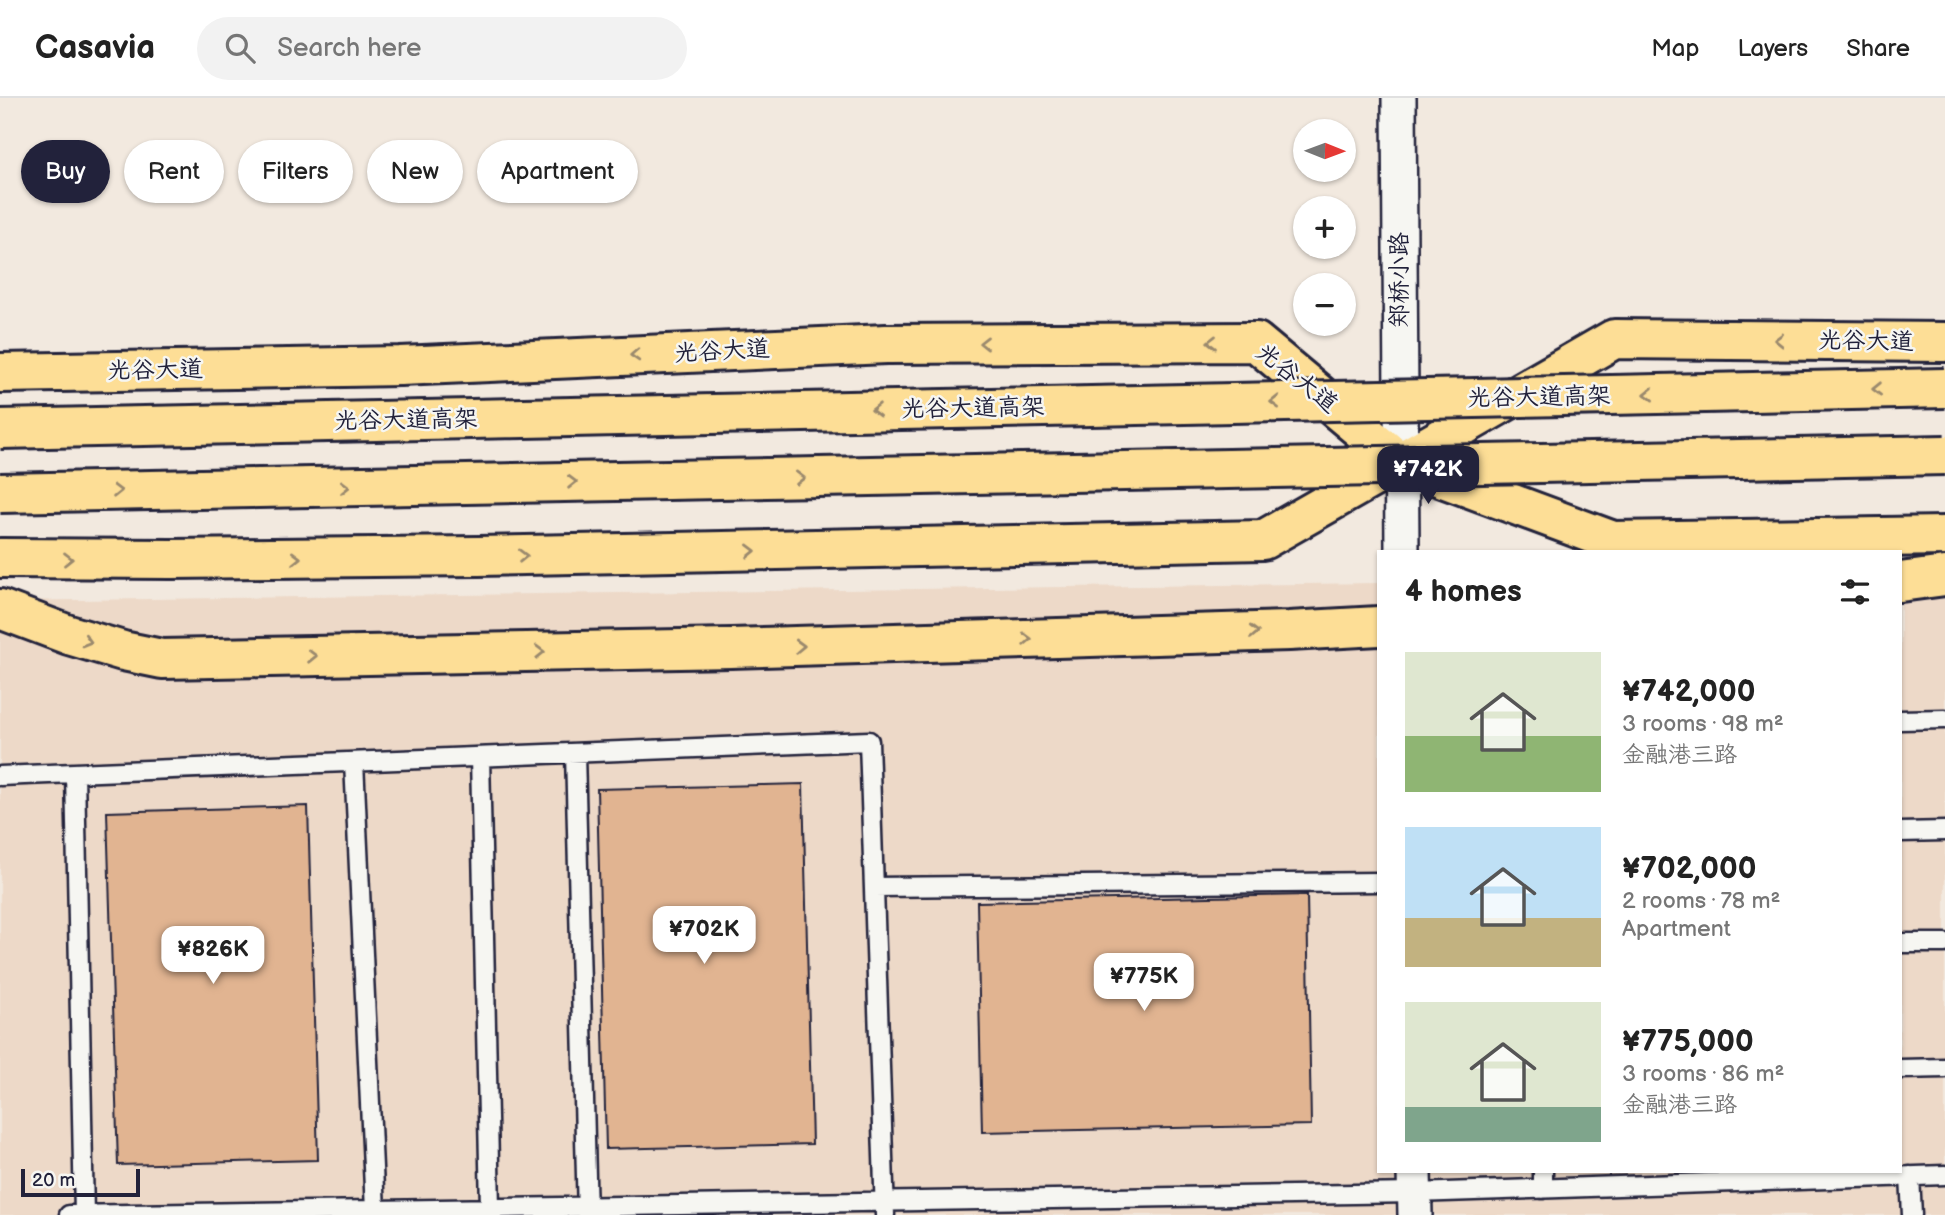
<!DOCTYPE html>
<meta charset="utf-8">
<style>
:root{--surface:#fff;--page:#f2f2f2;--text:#222;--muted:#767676;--line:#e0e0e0;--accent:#22223b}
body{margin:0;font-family:"Balsamiq Sans","LXGW WenKai TC",sans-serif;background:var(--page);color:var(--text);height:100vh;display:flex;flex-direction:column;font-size:26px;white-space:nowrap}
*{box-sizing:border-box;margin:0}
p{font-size:23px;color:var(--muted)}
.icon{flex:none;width:38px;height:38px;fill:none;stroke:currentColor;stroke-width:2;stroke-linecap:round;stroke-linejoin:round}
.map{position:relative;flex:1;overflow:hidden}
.sheet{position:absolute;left:1377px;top:452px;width:525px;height:623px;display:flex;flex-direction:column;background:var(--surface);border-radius:0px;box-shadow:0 2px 5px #0004}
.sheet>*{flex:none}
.hud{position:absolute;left:21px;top:42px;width:665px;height:63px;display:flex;gap:14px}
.needle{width:46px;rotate:91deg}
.tools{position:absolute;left:1293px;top:21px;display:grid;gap:14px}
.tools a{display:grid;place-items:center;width:63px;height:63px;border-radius:50%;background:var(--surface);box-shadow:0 2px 5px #0004;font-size:35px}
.scale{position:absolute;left:21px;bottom:18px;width:119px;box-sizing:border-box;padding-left:7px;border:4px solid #22223b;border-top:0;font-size:19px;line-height:24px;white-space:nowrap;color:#22223b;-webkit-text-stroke:5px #f6f6f2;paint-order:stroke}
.price{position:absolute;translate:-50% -60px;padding:0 16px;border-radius:14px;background:#fff;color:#222;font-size:23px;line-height:46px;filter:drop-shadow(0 2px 4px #0008)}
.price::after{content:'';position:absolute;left:50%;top:42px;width:21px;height:16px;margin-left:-10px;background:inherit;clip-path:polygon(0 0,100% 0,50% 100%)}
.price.active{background:var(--accent);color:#fff}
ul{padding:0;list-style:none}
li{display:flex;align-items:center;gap:21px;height:175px;padding:0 28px}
li span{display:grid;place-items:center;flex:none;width:196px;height:140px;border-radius:0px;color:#555}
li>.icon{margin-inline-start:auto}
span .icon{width:84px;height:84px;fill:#fffc;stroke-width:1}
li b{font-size:30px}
h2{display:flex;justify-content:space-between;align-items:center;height:84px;padding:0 28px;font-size:30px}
.chip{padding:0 24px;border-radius:32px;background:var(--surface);box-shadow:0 2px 5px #0004;font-size:24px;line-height:63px}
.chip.active{background:var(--accent);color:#fff}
header{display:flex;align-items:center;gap:42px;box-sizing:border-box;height:98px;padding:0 35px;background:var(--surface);border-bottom:2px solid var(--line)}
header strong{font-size:33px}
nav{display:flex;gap:38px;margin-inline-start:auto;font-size:24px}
.search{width:490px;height:63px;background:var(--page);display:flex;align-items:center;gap:18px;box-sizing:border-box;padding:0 24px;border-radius:38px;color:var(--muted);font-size:26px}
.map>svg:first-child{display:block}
.built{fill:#edd9c8}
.building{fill:#e1b491;stroke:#22223b;stroke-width:2}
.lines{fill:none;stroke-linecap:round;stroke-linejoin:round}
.service-casing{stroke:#22223b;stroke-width:23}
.minor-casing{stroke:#22223b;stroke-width:38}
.primary-casing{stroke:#22223b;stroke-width:44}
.trunk-casing{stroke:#22223b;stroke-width:44}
.service{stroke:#f6f6f2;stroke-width:18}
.minor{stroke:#f6f6f2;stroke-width:33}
.primary{stroke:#fdde96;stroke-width:38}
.trunk{stroke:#fdde96;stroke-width:38}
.trunk-bridge-casing{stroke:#22223b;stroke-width:44;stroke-linecap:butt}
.trunk-bridge{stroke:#fdde96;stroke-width:38}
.oneway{stroke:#9a896d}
.labels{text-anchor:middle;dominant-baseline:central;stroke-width:5;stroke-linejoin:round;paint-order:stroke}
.street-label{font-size:24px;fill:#22223b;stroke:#f6f6f2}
</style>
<header>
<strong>Casavia</strong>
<div class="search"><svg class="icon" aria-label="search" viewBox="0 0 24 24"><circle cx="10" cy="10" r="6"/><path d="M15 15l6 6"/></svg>Search here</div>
<nav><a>Map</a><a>Layers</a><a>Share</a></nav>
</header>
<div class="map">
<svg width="1945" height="1117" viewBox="0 0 1945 1117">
<rect width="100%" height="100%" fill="#f2e9df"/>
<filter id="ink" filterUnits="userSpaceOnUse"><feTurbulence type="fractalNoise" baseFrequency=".0143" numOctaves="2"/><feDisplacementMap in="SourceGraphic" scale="14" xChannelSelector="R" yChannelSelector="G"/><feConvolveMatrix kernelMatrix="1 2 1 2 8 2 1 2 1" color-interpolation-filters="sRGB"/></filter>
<g filter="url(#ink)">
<!-- built -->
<path class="built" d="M1901 478H1945V1117H0V503L1379 485V1073H1900Z"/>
<!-- building -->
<path class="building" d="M803 686 812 1046 606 1051 597 691Z
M308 708 318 1062 118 1067 107 714Z
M1307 797 1311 1027 982 1034 977 804Z"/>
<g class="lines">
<!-- service casing -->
<g class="service-casing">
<path id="service" d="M1900 622 1945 621
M575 655 587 1117
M480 659 490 1110
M354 664 375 1112
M75 675 84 1117
M0 678 869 643 885 1117
M1900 734 1945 733
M874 789 1379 784
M1900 845H1945
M1900 971 1945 970
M1543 1073V1091
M1910 1078 1912 1117
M69 1117 1415 1095 1945 1077"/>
</g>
<!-- minor casing -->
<g class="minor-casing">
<path id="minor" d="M1399 0 1402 453
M1414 1073 1415 1117"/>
</g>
<!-- primary casing -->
<g class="primary-casing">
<path id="primary" d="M0 275 400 268 886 246 1256 244 1400 364 1614 241 1945 244
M0 460 172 461 478 458 1263 442 1400 364 1613 443 1945 438"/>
</g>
<!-- trunk casing -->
<g class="trunk-casing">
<path id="trunk" d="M1900 484 1945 478
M0 511 69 537 123 553 162 561 731 550 1289 533 1379 528"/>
</g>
<!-- service -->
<use href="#service" class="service"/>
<!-- minor -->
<use href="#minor" class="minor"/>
<!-- primary -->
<use href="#primary" class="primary"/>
<!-- trunk -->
<use href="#trunk" class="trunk"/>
<!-- trunk-bridge casing -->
<g class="trunk-bridge-casing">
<path id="trunk-bridge" d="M0 331 1945 290
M0 395 1945 357"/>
</g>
<!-- trunk-bridge -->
<use href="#trunk-bridge" class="trunk-bridge"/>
</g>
<!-- one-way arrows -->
<defs><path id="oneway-chevron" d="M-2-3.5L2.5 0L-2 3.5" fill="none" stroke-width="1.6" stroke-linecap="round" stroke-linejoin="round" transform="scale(1.75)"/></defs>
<g class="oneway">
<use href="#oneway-chevron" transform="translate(1779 242) rotate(-179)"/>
<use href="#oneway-chevron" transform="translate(1212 244) rotate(180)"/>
<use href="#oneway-chevron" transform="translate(984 245) rotate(180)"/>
<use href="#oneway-chevron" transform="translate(635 257) rotate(177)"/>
<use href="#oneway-chevron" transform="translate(1877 291) rotate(179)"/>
<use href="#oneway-chevron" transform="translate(1649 296) rotate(179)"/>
<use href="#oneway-chevron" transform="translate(1275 304) rotate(179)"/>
<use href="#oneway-chevron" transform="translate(876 312) rotate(179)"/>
<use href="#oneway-chevron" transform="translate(800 380) rotate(-1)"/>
<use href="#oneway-chevron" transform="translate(572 384) rotate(-1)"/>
<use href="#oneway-chevron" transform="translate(345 389) rotate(-1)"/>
<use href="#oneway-chevron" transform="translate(117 393) rotate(-1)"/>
<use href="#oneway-chevron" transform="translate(751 453) rotate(-1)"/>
<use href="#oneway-chevron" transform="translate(523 458) rotate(-1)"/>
<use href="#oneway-chevron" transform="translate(296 460) rotate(-1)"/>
<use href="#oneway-chevron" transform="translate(68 461)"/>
<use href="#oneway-chevron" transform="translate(1254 534) rotate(-2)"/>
<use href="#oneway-chevron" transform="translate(1027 541) rotate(-2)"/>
<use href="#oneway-chevron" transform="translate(87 543) rotate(16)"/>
<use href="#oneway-chevron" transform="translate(800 548) rotate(-2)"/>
<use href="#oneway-chevron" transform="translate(540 554) rotate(-1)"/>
<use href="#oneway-chevron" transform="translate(312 558) rotate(-1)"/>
</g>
</g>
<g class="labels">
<!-- street labels -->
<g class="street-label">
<text transform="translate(1399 182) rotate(-90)">郑桥小路</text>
<text transform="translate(1866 243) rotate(1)">光谷大道</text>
<text transform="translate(722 253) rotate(-3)">光谷大道</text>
<text transform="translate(155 272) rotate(-1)">光谷大道</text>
<text transform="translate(1297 280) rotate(38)">光谷大道</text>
<text transform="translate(1539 299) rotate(-1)">光谷大道高架</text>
<text transform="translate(973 310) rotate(-1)">光谷大道高架</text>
<text transform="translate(406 322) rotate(-1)">光谷大道高架</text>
</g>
</g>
</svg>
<div class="tools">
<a><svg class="needle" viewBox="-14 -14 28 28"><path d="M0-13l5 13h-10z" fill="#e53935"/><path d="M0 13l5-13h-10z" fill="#767676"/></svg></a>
<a>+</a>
<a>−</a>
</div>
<div class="scale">20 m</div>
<b class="price active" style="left:1428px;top:408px">¥742K</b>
<b class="price" style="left:704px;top:868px">¥702K</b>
<b class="price" style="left:213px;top:888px">¥826K</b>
<b class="price" style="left:1144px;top:915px">¥775K</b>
<div class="hud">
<a class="chip active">Buy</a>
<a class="chip">Rent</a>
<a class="chip">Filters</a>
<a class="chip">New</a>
<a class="chip">Apartment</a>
</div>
<section class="sheet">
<h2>4 homes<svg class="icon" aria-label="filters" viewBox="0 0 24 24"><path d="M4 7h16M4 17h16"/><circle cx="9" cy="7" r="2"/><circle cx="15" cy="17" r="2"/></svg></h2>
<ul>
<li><span style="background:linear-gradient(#dfe7d0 60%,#8fb573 0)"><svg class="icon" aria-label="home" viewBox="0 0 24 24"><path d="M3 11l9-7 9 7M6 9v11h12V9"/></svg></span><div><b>¥742,000</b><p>3 rooms · 98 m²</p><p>金融港三路</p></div></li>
<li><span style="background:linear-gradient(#bfe0f5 65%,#c2b280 0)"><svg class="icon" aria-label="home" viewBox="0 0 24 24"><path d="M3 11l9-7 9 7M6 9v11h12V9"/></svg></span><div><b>¥702,000</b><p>2 rooms · 78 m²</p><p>Apartment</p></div></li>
<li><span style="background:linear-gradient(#dfe7d0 75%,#7fa58c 0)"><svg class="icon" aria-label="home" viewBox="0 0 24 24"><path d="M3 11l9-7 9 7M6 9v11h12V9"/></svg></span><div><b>¥775,000</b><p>3 rooms · 86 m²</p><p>金融港三路</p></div></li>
</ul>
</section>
</div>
